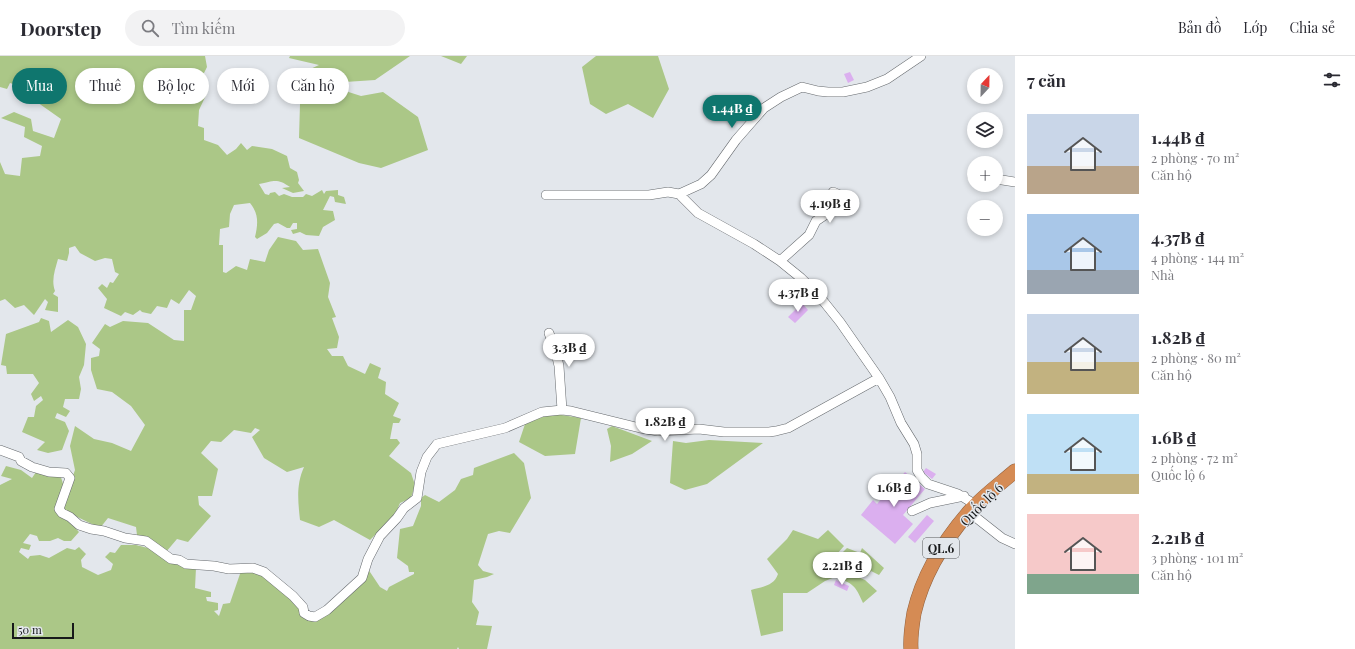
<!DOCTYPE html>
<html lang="vi">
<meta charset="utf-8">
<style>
:root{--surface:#fff;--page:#f2f2f3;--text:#2b2b33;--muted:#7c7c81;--line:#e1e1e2;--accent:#0f766e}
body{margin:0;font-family:"Playfair Display",serif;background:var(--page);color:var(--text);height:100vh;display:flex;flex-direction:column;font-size:15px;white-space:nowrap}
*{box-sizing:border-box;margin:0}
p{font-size:13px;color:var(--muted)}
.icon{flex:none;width:22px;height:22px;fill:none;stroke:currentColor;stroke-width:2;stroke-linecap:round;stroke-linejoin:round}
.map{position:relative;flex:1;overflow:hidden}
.sheet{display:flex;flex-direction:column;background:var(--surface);width:340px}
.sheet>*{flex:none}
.guide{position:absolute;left:12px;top:12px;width:380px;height:36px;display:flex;gap:8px}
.needle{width:26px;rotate:22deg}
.controls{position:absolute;left:967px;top:12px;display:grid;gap:8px}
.controls a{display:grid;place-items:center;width:36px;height:36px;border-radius:50%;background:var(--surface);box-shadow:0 2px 6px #0003;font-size:20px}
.scale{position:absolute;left:12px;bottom:10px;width:62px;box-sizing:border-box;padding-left:4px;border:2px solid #17191a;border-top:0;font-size:11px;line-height:14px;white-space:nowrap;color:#17191a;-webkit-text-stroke:3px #e3e7ec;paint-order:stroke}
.price{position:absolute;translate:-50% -34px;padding:0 9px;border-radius:14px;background:#fff;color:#222;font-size:13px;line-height:26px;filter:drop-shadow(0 1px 2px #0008)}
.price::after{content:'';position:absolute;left:50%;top:24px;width:12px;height:9px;margin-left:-6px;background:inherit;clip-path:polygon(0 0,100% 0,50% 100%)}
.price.selected{background:var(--accent);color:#fff}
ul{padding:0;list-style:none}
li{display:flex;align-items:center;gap:12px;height:100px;padding:0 12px}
li span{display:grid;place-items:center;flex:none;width:112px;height:80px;border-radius:0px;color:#555}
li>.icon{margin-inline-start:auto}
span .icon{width:48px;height:48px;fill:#fffc;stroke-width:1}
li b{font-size:17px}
h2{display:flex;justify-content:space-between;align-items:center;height:48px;padding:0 12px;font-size:17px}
.pill{padding:0 14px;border-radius:18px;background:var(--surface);box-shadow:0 2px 6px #0003;font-size:14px;line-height:36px}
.pill.selected{background:var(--accent);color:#fff}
header{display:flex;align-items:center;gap:24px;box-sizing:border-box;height:56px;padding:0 20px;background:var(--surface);border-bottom:1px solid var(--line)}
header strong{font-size:19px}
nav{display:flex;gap:22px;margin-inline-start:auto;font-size:14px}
.search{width:280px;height:36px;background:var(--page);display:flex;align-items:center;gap:10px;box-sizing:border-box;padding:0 14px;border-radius:22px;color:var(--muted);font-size:15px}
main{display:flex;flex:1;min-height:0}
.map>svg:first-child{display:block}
.green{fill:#abc787}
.building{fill:#dbafef}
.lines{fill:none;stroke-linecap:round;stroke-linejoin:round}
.minor-casing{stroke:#666a6e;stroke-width:10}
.highway-casing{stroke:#926340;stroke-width:15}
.minor{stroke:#fff;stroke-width:9}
.highway{stroke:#d58b54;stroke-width:14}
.labels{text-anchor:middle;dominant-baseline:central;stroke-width:3;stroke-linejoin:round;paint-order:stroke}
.shield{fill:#e3e7ec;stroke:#545759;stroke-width:1}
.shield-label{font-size:12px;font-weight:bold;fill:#17191a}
.street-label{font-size:13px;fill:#17191a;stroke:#e3e7ec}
</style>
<header>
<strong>Doorstep</strong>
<div class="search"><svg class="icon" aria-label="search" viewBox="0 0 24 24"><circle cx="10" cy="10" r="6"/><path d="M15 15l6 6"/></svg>Tìm kiếm</div>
<nav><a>Bản đồ</a><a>Lớp</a><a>Chia sẻ</a></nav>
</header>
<main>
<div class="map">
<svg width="1015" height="593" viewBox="0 0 1015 593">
<rect width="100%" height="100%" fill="#e3e7ec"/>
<!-- green -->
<path class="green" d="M0 0H205L207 11 200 25 208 35 199 54 198 70 204 72V84L218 89 227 99 236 93 241 87 247 94 252 90 272 93 287 100 290 112 297 116 299 124 298 127 304 135 293 137 282 132 290 131C277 122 274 125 259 128L265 138 269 139 270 137 275 136 279 140 284 138 292 141H303L306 138 312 140 322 134 324 138 326 135 338 134V139L344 141 346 148 335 146 334 141 330 140 323 154 333 155 335 164 323 171 319 180 306 179 300 176 293 178 291 174 297 173V167H293L290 172H287L278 167 274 168 267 177 257 183 255 181C258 168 259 158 250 147L234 149 230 158 229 171 220 173 219 189H223V216L226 217 236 210 247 214 250 203 265 206 269 194 278 181 296 185 303 194 318 193 330 227 328 241 336 261 332 262 339 281 337 292 327 293 332 300H343L348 310 365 318 370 307 381 312 378 322 386 326 385 338 399 347 393 360 401 363 399 367H393L390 383H397L400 387 389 400 411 417 415 429 411 442 400 447 395 459 370 484 334 464 319 471 300 464C298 445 296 429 304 411L287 416 264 402 252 381 260 374 255 372 251 377 234 374 221 386 211 385 201 397 218 413 212 440H198L199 449 211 460 188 486 177 483 166 496 145 482 137 479 136 471 108 462 100 472 61 453 75 414 70 390 75 370 94 383 112 387 131 395 145 369 131 350 112 336 97 333 91 314V302L99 300 100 293 92 287 105 268 110 271 123 265 148 267 174 284 184 285V254H191L196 240 189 234 179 248 171 243 167 252 157 250 151 258 142 256 140 254 133 259 125 256 121 260 104 252 107 243 98 232 102 228 107 232 110 226 113 227 119 218 115 216 112 203 105 202 95 205 80 197 75 190 69 192V197L67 205 58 203C55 214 51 224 55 235L53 238 58 241V256L45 254 48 246 45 243 34 259 24 249 15 252 5 243 0 245V106L5 118 20 120 22 102 40 100 42 90 24 81 25 71 1 62 14 56 31 63 33 75 54 82 61 63 34 44 47 39 10 27 7 33 0 31Z
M290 0H410L375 24 345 26 295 20 319 9 289 2Z
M441 0H467L461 8Z
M596 0H658L669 33 653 62 628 48 606 58 590 48 582 11Z
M336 32 361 40 383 36 418 61 428 94 381 112 359 107 299 82 300 48 309 39 317 40 323 36Z
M41 262 49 265 51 276 68 264 78 271 86 288 84 309 79 321 81 333 79 343H65L63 351 70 355 66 361 57 357 55 362 65 366 69 375 62 394 48 397 37 394 45 386 22 376 28 361H34L36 350 43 344 41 340 34 345 31 338 39 327 33 318H7L6 310 1 309 6 278 39 266Z
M555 358 581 362 575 398 545 400 519 386 526 365Z
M612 370 652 385 632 398 610 406 611 390 607 373Z
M709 384 763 387 707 428 685 434 670 427 673 385 686 387Z
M514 397 524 407 531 442 510 477 499 475 488 478 478 509 483 515 494 518 487 521 474 524 472 546 479 556 476 569 492 570 487 593H459L458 591 457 593H0V429L12 423 1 420 6 410 21 414 32 422 36 416 60 418 64 431 56 454 68 464 79 476 71 485H64L58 482 50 485H39L37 480 30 478 23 487 31 489 29 494 21 492 19 496 28 503 30 500 40 499 49 502 67 492 75 494 79 491 86 498 81 504 82 511 98 519 111 514 113 508 105 501 110 496 115 497 121 489H136L148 492 196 512 195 532 211 536V541H206L207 545 218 547V554L214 555 219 560 223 548 230 547 241 515H251L263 519 316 564 368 513 380 531 387 535 389 531 414 518V516H409L408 510 397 502 400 473 413 470 421 450V442L425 439 439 446 455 434 461 423 473 419 474 412Z
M793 474 818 483 828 474 844 490 837 498 839 500 847 492 860 497 862 492 884 512 879 519 871 515 867 520 857 515 858 509 853 514 851 513V518L865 524 877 535 863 547C855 529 854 528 835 521L825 525 807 537H783V575L761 580 751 534C762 531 774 530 778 518L767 503 787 483Z"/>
<!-- building -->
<path class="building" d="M850 16 854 24 848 27 844 18Z
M802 247 808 254 795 267 788 261Z
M926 412 936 418 932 423 923 416Z
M905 416 925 433 903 459 913 468 895 488 861 459 873 444 877 448Z
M927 459 934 465 915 487 908 481Z
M836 524 849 530 847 535 834 529Z"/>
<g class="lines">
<!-- minor casing -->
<g class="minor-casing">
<path id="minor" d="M972 120 974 121
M996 123 1015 126
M679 138 698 157 754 188 780 205 801 222 820 241 840 266 879 322 890 341 901 367 914 388 917 398V414L921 421 928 428 958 438 976 449
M546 139H649L668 136 679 138 701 128 711 119 736 84 764 52 781 41 802 31 818 35 828 36H843L867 31 887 23 921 0
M780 205 809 179 816 165 841 148 842 143 840 139 833 136
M549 277 556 297 559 310 562 354
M0 394 19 401 21 405 32 411 49 416 66 417 70 422 59 453 62 457 70 461 79 469 91 473 104 475 125 482 146 485 171 503 179 504 186 508 214 510 229 513 253 512 264 516 293 540 303 551 304 557 309 560 315 561 327 554 362 522 368 503 380 480 397 462 404 452 417 442 421 416 427 401 437 388 505 372 542 356 562 354 571 355 640 372 658 375 699 373 724 376H769L776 375 788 372 879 322
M912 455 930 447 964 440
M969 456 1002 482 1015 488"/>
</g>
<!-- highway casing -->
<g class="highway-casing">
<path id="highway" d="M911 593C910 581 912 569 914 557 923 518 943 486 969 456 982 441 1000 428 1015 415"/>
</g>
<!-- minor -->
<use href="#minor" class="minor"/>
<!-- highway -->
<use href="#highway" class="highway"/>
</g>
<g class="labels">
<!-- shield labels -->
<rect class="shield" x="923" y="482" width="36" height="20" rx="3"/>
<g class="shield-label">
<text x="941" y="492">QL.6</text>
</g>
<!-- street labels -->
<g class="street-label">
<text transform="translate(981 448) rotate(-45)">Quốc lộ 6</text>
</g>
</g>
</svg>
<div class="controls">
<a><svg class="needle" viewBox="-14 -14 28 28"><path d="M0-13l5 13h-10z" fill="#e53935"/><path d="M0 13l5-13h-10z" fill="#7c7c81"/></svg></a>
<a><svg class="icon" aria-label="layers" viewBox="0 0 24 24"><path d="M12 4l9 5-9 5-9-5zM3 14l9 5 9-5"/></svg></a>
<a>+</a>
<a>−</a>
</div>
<div class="scale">50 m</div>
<b class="price selected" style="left:732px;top:73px">1.44B ₫</b>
<b class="price" style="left:830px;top:168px">4.19B ₫</b>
<b class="price" style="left:798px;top:257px">4.37B ₫</b>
<b class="price" style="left:569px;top:312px">3.3B ₫</b>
<b class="price" style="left:665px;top:386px">1.82B ₫</b>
<b class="price" style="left:894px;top:452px">1.6B ₫</b>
<b class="price" style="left:842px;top:530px">2.21B ₫</b>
<div class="guide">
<a class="pill selected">Mua</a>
<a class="pill">Thuê</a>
<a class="pill">Bộ lọc</a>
<a class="pill">Mới</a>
<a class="pill">Căn hộ</a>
</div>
</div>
<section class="sheet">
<h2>7 căn<svg class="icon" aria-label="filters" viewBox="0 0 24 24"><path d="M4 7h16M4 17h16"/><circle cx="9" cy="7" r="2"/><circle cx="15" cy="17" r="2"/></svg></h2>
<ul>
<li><span style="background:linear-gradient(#c9d6e8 65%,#b9a48a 0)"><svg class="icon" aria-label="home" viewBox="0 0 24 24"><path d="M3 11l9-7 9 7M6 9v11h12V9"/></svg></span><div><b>1.44B ₫</b><p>2 phòng · 70 m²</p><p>Căn hộ</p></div></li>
<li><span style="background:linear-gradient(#a9c7e8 70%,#9aa5b1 0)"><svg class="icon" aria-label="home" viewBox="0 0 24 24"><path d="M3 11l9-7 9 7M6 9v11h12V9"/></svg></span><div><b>4.37B ₫</b><p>4 phòng · 144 m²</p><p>Nhà</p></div></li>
<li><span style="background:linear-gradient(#c9d6e8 60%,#c2b280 0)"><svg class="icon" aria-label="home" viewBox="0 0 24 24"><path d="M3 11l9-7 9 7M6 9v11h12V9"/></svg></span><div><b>1.82B ₫</b><p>2 phòng · 80 m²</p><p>Căn hộ</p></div></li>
<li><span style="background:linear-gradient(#bfe0f5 75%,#c2b280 0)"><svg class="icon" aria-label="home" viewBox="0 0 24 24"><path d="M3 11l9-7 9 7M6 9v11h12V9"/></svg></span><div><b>1.6B ₫</b><p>2 phòng · 72 m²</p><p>Quốc lộ 6</p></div></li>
<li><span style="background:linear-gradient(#f6c9c9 75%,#7fa58c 0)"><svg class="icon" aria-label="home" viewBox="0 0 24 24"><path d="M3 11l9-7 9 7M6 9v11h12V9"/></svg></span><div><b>2.21B ₫</b><p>3 phòng · 101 m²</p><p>Căn hộ</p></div></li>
</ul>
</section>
</main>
